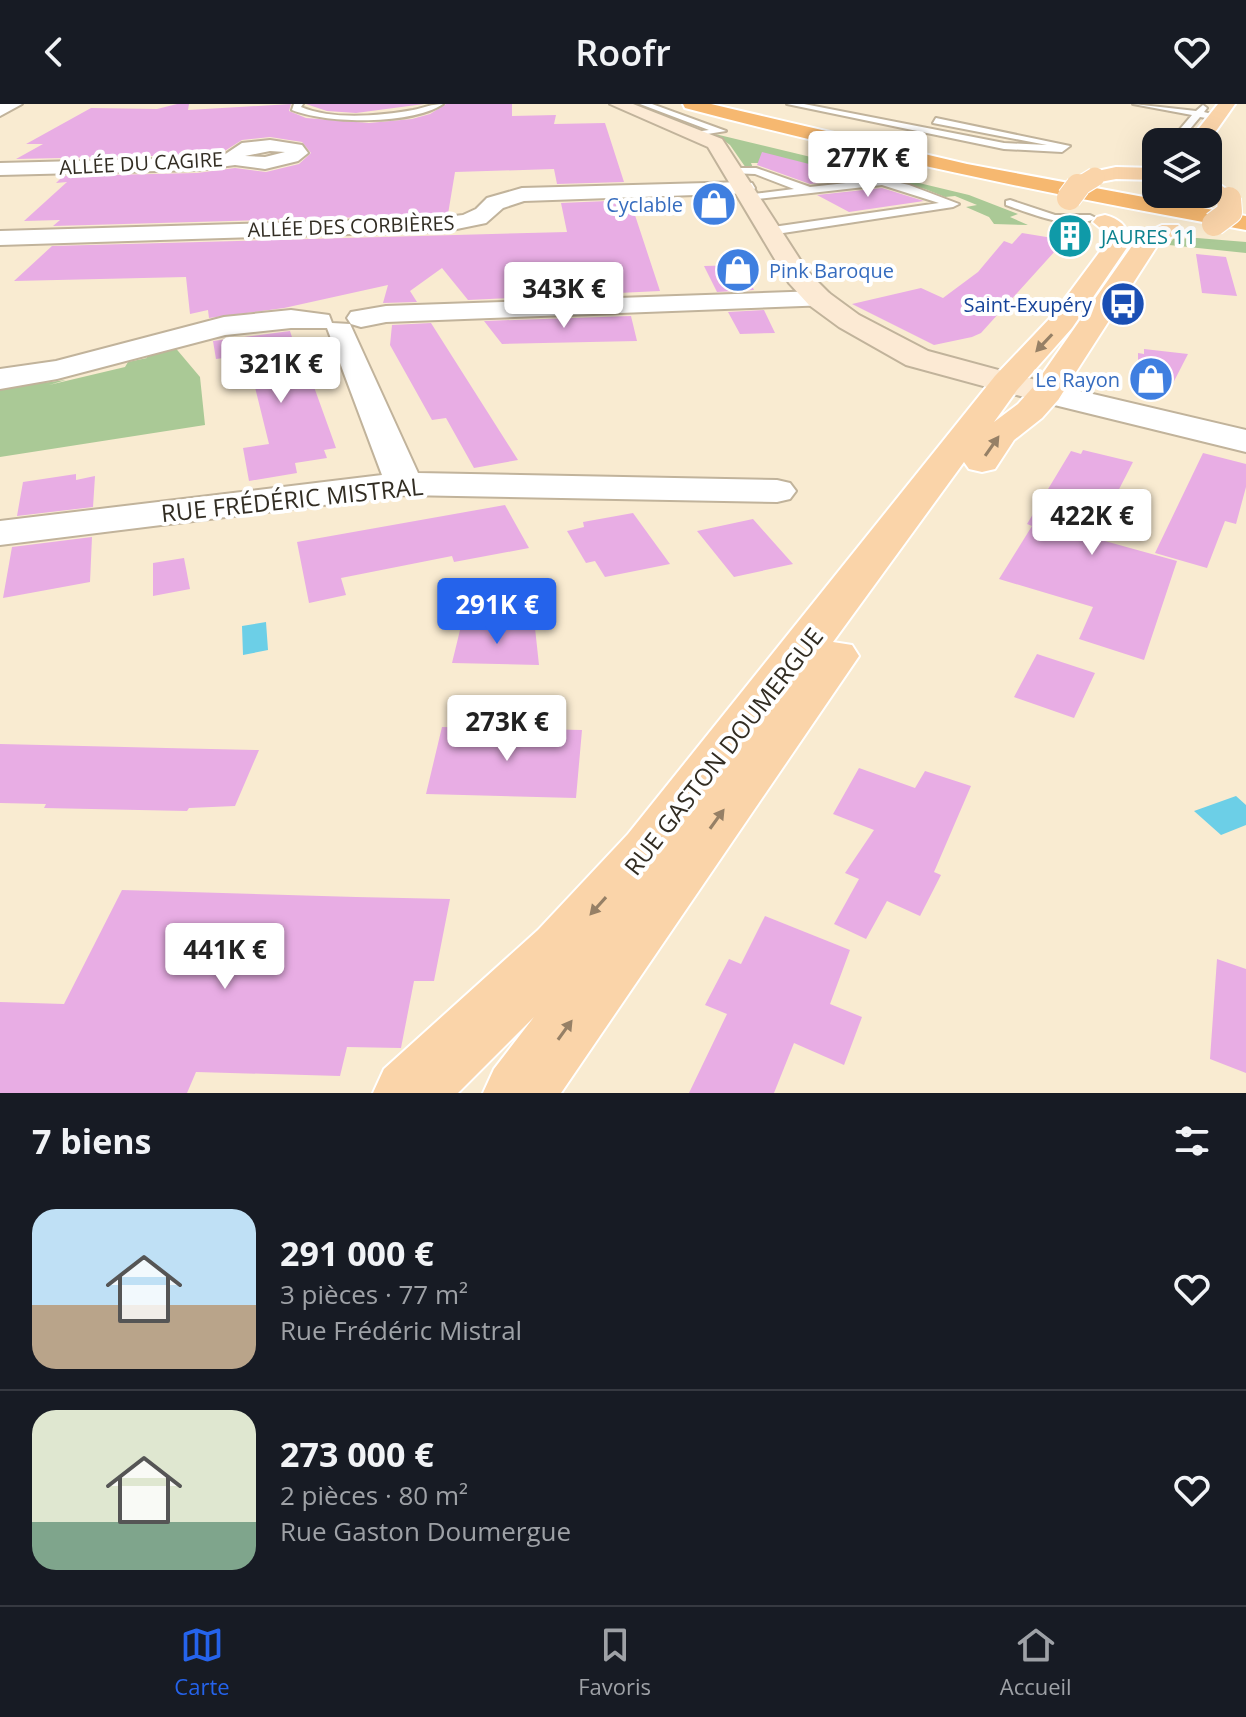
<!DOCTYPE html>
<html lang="fr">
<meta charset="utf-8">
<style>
:root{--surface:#171b24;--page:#242831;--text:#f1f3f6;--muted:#9ea1a6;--line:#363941;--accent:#2563eb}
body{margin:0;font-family:"Open Sans",sans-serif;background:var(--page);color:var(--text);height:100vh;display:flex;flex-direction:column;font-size:30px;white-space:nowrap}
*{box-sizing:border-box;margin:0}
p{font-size:26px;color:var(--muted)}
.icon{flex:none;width:44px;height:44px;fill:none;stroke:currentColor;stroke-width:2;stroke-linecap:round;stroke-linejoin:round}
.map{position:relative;height:989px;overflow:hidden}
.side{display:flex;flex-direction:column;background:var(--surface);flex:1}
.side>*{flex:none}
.controls{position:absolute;left:1142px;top:24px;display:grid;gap:16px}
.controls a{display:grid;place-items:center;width:80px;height:80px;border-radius:16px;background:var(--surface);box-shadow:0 8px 32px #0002;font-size:40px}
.price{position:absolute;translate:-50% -68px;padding:0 18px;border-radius:8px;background:#fff;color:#222;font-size:26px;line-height:52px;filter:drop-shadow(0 2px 4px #0008)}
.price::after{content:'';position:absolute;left:50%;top:48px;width:24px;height:18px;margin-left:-12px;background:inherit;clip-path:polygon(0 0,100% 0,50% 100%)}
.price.on{background:var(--accent);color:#fff}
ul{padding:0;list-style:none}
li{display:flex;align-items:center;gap:24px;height:200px;padding:0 32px}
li+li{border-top:2px solid var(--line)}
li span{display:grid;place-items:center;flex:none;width:224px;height:160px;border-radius:24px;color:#555}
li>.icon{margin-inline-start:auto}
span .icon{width:96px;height:96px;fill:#fffc;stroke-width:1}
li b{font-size:34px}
h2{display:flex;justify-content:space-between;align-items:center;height:96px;padding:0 32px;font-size:34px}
header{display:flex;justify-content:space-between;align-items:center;height:104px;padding:0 32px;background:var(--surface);font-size:36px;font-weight:600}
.tabs{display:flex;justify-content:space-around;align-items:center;height:112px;border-top:2px solid var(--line);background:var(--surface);font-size:22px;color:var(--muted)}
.tabs a{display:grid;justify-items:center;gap:4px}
.tabs .on{color:var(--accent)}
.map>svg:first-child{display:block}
.green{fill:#aac996}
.water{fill:#6ccfe7}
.building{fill:#e8ade4}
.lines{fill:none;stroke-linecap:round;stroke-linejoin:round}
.lane-casing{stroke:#c1b39b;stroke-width:4}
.street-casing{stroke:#c1b39b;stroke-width:4}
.secondary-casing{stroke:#c1b39b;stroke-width:4}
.primary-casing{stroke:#fff;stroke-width:4}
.highway-casing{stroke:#fff;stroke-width:4}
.lane{fill:#fff;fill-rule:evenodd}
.street{fill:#fff;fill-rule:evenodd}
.secondary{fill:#fcead4;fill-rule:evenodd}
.primary{fill:#fad4a9;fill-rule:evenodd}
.highway{fill:#f6b870;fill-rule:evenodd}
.primary-bridge-far1-casing{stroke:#fff;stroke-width:21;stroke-linecap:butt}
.primary-bridge-casing{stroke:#fff;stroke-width:26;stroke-linecap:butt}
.primary-bridge-far1{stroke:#fad4a9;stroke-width:19}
.primary-bridge{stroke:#fad4a9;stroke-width:24}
.oneway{fill:#968066}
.labels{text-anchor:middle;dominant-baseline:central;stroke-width:8;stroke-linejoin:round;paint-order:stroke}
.far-street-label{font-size:20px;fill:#322d23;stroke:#fff}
.far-shop-label{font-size:20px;fill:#366cbe;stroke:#fff;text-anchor:end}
.far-culture-label{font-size:20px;fill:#0d838f;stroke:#fff;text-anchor:start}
.far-transit-label{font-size:20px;fill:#164399;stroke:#fff;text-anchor:end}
.street-label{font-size:24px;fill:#322d23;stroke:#fff}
</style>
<header><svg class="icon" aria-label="back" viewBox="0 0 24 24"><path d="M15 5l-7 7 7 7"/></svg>Roofr<svg class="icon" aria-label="heart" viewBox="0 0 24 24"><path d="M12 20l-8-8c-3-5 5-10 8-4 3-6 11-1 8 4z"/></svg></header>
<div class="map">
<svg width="1246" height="989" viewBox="0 0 1246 989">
<rect width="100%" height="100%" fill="#f9ebd1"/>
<!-- green -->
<path class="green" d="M715 30 969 91 1018 110 1010 113 1028 121 994 120 989 113 966 103 977 101 955 92 945 93 925 85 873 72 825 79 849 71 764 59H751L753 64H746L730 41Z
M1197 134 1246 138V149L1169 141 1173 135Z
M173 241 200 273 205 321 0 353V284L66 276 49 281 125 263 128 258 147 254 146 251Z"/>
<!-- water -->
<path class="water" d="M266 518 268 546 243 551 242 522Z
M1236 692 1246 701V721L1221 731 1194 707Z"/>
<!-- building -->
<path class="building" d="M177 0H189L188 6 291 0 289 7 306 14 369 19 412 15 430 10 446 0H512V12L556 11 554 20 605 19 624 78 557 80 554 65 455 68 448 110 438 111 53 122 60 116 24 117 67 78 56 79 63 72 197 69 235 64 266 68 299 60 311 49 302 38 270 33 242 36 223 48 197 51 16 55 43 40H26L91 4 157 5Z
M306 0H424L356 9 327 7Z
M762 48 864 74 810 80 757 61Z
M882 84 924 97 849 108 817 91Z
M630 96 660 187 468 196 442 164 410 187 417 198 383 199 388 181 284 204 209 214 208 206 190 210 186 173 14 177 52 142 567 128 561 99Z
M1022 129 1065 136 981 229 972 233 934 241 852 200 921 184 943 194 978 168 1004 137 1012 140Z
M1196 150 1226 153 1237 192 1202 189Z
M742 161 754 186 717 188 704 162Z
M764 206 775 229 740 230 728 208Z
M631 212 637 237 502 240 484 217Z
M431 219 518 356 474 364 446 314 432 316 390 241 392 221Z
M290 227 304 270 309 269 336 344 324 346 327 354 295 359 297 369 249 377 243 344 269 340 247 251 216 255 213 237Z
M1144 245 1188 250 1170 285 1138 280V249L1144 250Z
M1083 346 1133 358 1094 434 1177 457 1144 556 1079 535 1093 503 999 475 1032 422 1027 420 1071 347 1081 350Z
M1203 349 1246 360V383L1236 420 1225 417 1207 464 1155 449Z
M76 370V376L95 372 93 403 17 412 23 378Z
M505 401 529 444 454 458 452 452 341 474 346 491 309 499 297 438Z
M633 409 670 460 605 473 595 457 586 459 567 427 584 423 583 418Z
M753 415 793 460 734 473 697 427Z
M92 433 90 478 3 494 12 443Z
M184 454 190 485 153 492V459Z
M461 522 535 524 539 561 452 559Z
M1037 550 1095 569 1074 614 1014 593Z
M442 623 582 626 576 694 426 690Z
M0 640 166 644 259 646 235 702 189 704 187 707 44 704 46 700 0 699Z
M859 664 915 684 925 667 971 682 934 768 941 771 920 812 887 797 866 835 834 820 859 775 845 769 874 726 833 710Z
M122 786 356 793 450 795 434 877H414L401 944 347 943 340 972 196 968 187 989H0V898L64 900Z
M765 812 850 846 830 900 862 913 844 961 794 939 774 989H689L727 910 705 901 729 855 741 860Z
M1217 855 1246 865V969L1210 955Z"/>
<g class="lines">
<!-- lane casing -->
<g class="lane-casing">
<path id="lane" d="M294 0H303L301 3C332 16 379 12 413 6 423 4 432 0 443 0 412 21 326 20 292 6Z
M640 0H652L726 27 695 32V28L709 26Z
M787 0H804L1004 39 1047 41 933 19 936 14 1070 42 1062 48 1004 45Z
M1133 0 1196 7 1203 1 1207 4 1204 8 1222 13 1218 16 1200 13 1179 38H1169L1192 11Z
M733 64H756L810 83 882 75 909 81 959 100 953 103 770 131 764 127 766 124 939 99 882 81 749 96 745 95V91L794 85 755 70 729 69 728 67Z
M1010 96 1055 111H1090L1096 114C1073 128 1029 109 1006 101V97Z"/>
</g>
<!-- street casing -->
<g class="street-casing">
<path id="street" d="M0 0H22L0 12Z
M270 36 302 41 308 49 298 57 265 65 235 61 197 66 0 71V59L197 54 224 51 242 39ZM270 47 285 48 265 53 245 52Z
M744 78 752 79 755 84 752 89 524 97 503 104 486 119 447 127 0 141V127L438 114 463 111 476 105 487 94 522 84Z
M819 187 829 189 833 195 829 201 386 218 361 223 351 220 347 214 351 208 386 202Z
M291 206 329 211 332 219 350 220 418 369 777 376 790 379 796 387 790 395 777 398 404 391 0 441V417L382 371 327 224H291L225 231 57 275 0 285V265L56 257 224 213Z
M1046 279 1246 326V348L1034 296 1030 289 1034 282Z"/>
</g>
<!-- secondary casing -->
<g class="secondary-casing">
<path id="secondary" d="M610 0H633L722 35 808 168 829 189 859 211 928 247 1058 282 1062 289 1058 296 1046 299 906 261 839 223 809 201 789 179 708 43Z"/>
</g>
<!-- primary casing -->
<g class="primary-casing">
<path id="primary" d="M1218 0H1235L1209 37 1183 38 1195 29Z
M1116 63 1156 64V76L1116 75 1095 79 1085 73 1088 69Z
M1208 75 1215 77 1240 95 1237 100H1221L1207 90Z
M1105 111C1121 115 1131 125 1128 142L1072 224 1017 286 994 318 1018 300 1034 282 1139 132 1162 121H1178L1182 126 1157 142 1058 296 1042 314 1014 336 995 365 982 368 969 365 964 358 833 538 852 541 859 552 561 989H483L494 965 534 913 458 989H373L384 965 538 826 628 730 995 272 1052 212 1104 142 1105 128 1093 118 1097 113Z"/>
</g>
<!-- highway casing -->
<g class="highway-casing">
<path id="highway" d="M683 0H711L967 60 1246 112V126C1057 92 870 53 685 4Z"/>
</g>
<!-- lane -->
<use href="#lane" class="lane"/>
<!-- street -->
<use href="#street" class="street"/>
<!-- secondary -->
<use href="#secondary" class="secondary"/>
<!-- primary -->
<use href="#primary" class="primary"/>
<!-- highway -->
<use href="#highway" class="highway"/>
<!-- primary-bridge-far1 casing -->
<g class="primary-bridge-far1-casing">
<path id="primary-bridge-far1" d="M1077 84 1095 73"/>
</g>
<!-- primary-bridge casing -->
<g class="primary-bridge-casing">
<path id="primary-bridge" d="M1069 94 1078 82
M1214 120 1230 108 1229 95"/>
</g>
<!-- primary-bridge-far1 -->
<use href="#primary-bridge-far1" class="primary-bridge-far1"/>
<!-- primary-bridge -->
<use href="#primary-bridge" class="primary-bridge"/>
</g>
<!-- one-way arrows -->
<defs><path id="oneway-solid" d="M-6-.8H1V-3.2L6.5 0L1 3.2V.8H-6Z" transform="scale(2)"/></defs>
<g class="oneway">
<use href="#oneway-solid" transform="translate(1044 239) rotate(133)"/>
<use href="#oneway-solid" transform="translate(992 342) rotate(-55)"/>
<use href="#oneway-solid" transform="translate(717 715) rotate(-54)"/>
<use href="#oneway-solid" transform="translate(598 802) rotate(132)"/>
<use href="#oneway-solid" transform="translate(565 926) rotate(-54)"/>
</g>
<!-- icons -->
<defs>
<g id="shop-disc" transform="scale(2.3)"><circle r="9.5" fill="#3f7fe0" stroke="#fff"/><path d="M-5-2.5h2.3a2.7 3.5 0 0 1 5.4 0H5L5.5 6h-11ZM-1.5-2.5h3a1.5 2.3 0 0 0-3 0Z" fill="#fff"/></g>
<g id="building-disc" transform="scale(2.3)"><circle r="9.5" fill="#0f9aa8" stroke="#fff"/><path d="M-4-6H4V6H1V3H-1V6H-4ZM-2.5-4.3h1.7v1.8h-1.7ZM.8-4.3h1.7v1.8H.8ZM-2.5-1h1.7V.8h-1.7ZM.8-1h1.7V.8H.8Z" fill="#fff"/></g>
<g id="bus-disc" transform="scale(2.3)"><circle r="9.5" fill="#1a4fb4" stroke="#fff"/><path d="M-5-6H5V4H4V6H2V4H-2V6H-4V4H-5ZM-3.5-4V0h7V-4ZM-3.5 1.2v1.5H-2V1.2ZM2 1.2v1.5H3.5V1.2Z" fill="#fff"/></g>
</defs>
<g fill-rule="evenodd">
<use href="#shop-disc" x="714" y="100"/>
<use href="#building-disc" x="1070" y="132"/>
<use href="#shop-disc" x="738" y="166"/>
<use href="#bus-disc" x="1123" y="200"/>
<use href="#shop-disc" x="1151" y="275"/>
</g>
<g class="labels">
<!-- far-street labels -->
<g class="far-street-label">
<text transform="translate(141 59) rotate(-3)">ALLÉE DU CAGIRE</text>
<text transform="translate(351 122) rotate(-2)">ALLÉE DES CORBIÈRES</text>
</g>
<!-- far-shop labels -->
<g class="far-shop-label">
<text x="683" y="100">Cyclable</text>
<text x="769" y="166" text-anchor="start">Pink Baroque</text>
<text x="1120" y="275">Le Rayon</text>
</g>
<!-- far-culture labels -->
<g class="far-culture-label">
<text x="1101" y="132">JAURES 11</text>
</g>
<!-- far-transit labels -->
<g class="far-transit-label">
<text x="1092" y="200">Saint-Exupéry</text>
</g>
<!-- street labels -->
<g class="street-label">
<text transform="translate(292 395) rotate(-6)">RUE FRÉDÉRIC MISTRAL</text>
<text transform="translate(723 647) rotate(-52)">RUE GASTON DOUMERGUE</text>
</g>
</g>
</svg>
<div class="controls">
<a><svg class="icon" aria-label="layers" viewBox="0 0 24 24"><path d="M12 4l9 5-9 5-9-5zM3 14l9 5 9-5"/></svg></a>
</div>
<b class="price" style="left:868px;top:95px">277K €</b>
<b class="price" style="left:564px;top:226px">343K €</b>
<b class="price" style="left:281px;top:301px">321K €</b>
<b class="price" style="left:1092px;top:453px">422K €</b>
<b class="price on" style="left:497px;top:542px">291K €</b>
<b class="price" style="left:507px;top:659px">273K €</b>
<b class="price" style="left:225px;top:887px">441K €</b>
</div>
<section class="side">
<h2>7 biens<svg class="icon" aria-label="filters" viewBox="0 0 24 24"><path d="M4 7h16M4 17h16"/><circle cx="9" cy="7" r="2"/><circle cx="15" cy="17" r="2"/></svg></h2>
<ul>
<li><span style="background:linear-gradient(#bfe0f5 60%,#b9a48a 0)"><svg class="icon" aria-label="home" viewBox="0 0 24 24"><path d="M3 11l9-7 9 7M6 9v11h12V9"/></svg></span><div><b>291 000 €</b><p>3 pièces · 77 m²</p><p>Rue Frédéric Mistral</p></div><svg class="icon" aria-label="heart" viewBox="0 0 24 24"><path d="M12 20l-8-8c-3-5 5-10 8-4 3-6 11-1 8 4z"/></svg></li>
<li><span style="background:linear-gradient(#dfe7d0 70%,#7fa58c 0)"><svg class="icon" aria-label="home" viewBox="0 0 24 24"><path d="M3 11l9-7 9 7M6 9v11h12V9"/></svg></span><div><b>273 000 €</b><p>2 pièces · 80 m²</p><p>Rue Gaston Doumergue</p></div><svg class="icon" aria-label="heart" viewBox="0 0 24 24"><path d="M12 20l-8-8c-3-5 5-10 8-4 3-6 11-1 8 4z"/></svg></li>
</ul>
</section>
<nav class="tabs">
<a class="on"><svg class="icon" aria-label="map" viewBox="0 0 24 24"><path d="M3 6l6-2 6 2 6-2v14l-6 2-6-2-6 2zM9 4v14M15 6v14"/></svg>Carte</a>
<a><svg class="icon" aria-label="saved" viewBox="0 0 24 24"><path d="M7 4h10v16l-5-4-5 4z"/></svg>Favoris</a>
<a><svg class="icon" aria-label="home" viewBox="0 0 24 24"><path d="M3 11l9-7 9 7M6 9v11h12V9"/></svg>Accueil</a>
</nav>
